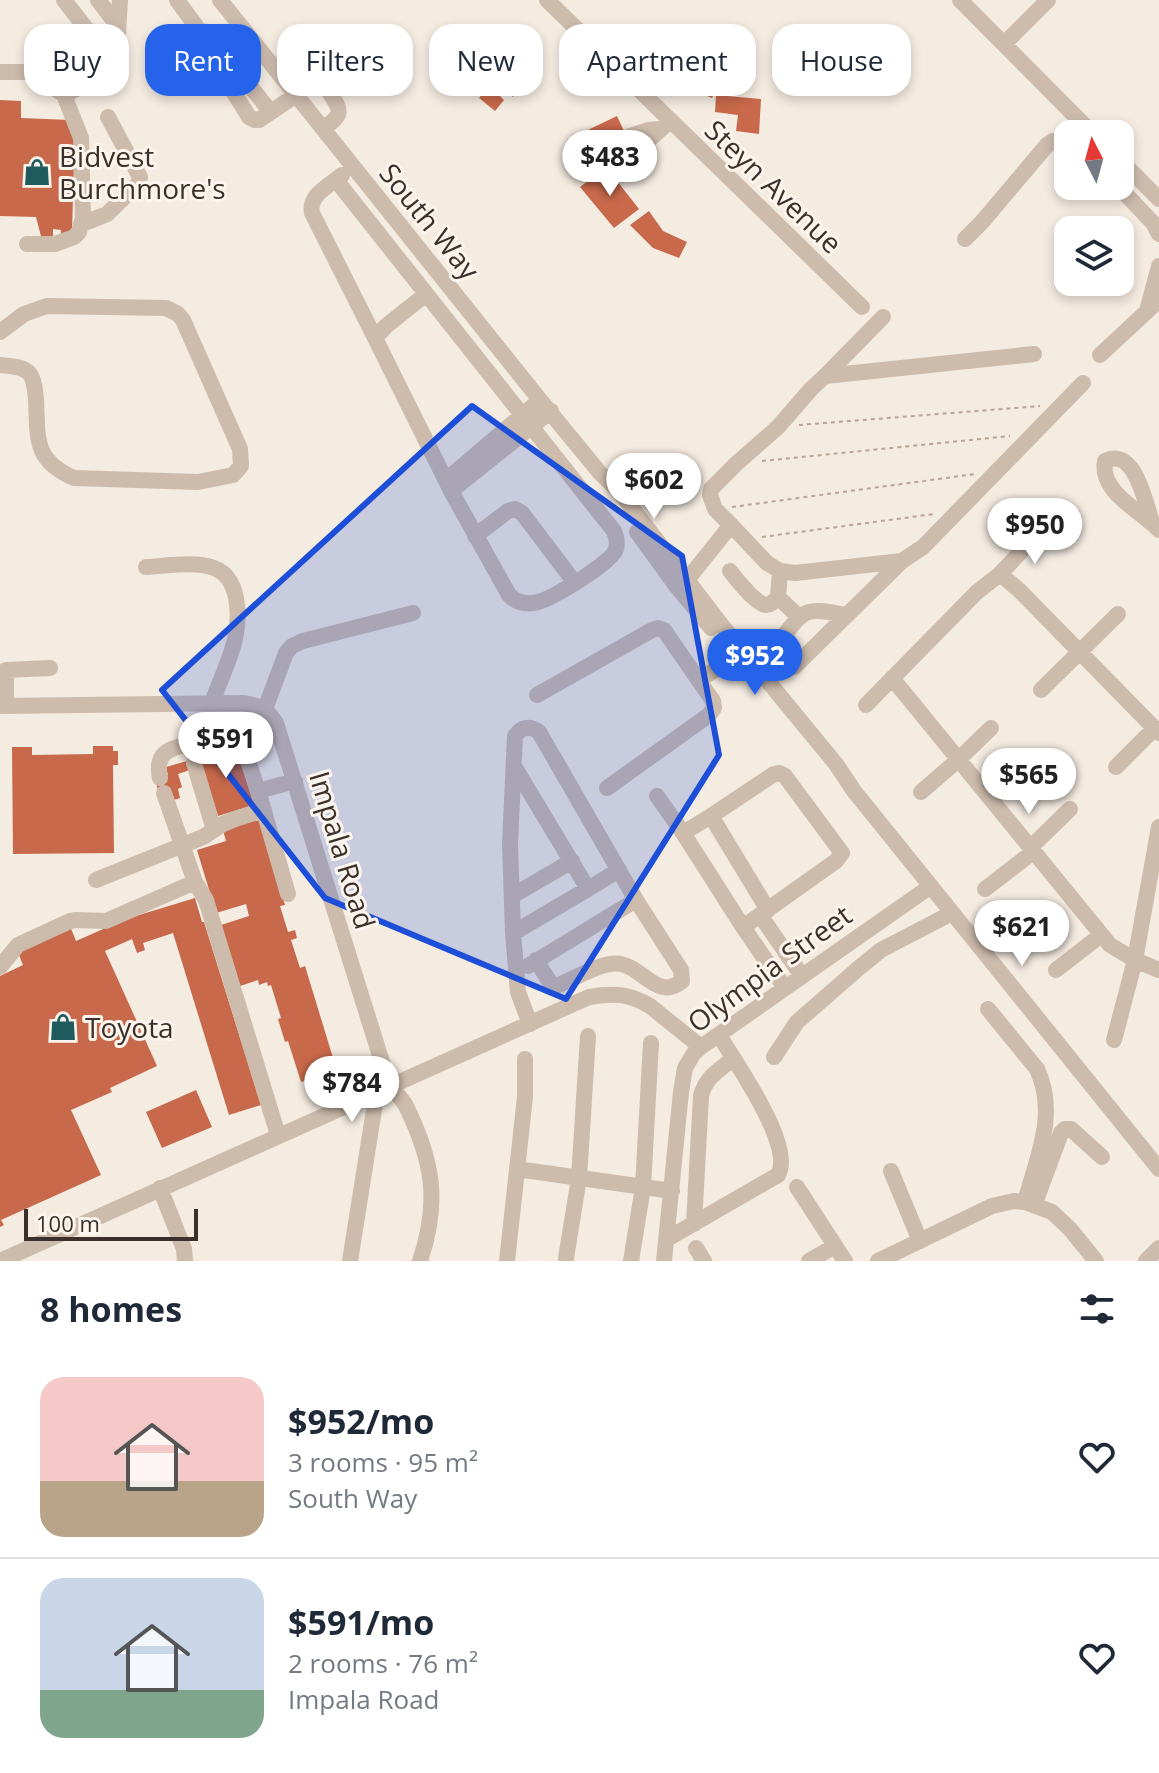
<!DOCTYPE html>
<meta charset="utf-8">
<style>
:root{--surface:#fff;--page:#f6f6f7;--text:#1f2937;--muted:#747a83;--line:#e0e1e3;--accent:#2563eb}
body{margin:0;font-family:"Open Sans",sans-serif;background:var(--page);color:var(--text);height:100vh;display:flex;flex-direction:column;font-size:30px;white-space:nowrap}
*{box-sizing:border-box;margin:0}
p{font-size:26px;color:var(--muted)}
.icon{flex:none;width:44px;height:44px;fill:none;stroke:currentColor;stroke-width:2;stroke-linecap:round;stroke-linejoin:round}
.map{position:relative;height:1261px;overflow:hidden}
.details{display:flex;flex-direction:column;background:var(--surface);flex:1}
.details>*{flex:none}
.hud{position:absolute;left:24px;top:24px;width:1112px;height:72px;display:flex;gap:16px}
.needle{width:52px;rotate:354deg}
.controls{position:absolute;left:1054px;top:120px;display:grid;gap:16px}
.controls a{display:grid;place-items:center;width:80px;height:80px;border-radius:16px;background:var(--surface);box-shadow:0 4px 12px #0003;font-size:40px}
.scale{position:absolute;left:24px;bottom:20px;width:174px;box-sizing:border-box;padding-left:8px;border:4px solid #3b302b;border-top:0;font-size:22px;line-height:28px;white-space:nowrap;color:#3b302b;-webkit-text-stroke:6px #fbf5ee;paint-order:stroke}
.price{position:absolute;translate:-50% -68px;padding:0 18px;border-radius:28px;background:#fff;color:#222;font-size:26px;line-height:52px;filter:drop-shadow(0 2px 4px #0008)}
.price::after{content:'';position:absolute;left:50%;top:48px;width:24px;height:18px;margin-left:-12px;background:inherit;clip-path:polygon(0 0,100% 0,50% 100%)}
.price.on{background:var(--accent);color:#fff}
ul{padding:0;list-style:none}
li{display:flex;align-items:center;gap:24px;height:200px;padding:0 40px}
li+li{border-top:2px solid var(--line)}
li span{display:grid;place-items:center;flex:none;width:224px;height:160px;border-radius:24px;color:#555}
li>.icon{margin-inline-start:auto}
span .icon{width:96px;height:96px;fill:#fffc;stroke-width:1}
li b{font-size:34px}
h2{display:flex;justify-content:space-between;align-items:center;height:96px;padding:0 40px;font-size:34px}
.tag{padding:0 28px;border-radius:24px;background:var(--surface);box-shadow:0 4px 12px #0003;font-size:28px;line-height:72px}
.tag.on{background:var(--accent);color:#fff}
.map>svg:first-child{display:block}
.building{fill:#c8694b}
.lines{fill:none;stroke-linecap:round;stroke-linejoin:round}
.path{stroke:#b9a596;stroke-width:2;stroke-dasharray:4 4;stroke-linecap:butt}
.minor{stroke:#cdbbac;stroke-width:16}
.marked{fill:#1d4ed8;fill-opacity:0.2;stroke:#1d4ed8;stroke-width:6;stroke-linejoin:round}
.labels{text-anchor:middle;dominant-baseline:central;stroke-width:6;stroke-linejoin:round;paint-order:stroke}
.poi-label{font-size:28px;fill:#3b302b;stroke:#fbf5ee;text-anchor:start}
.street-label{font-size:28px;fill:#3b302b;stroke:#fbf5ee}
</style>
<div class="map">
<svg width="1159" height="1261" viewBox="0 0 1159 1261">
<rect width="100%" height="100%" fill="#f4ebe1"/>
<!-- building -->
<path class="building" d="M683 37 730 57 712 98 665 78Z
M492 54 527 81 513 97 504 90 500 96 504 100 495 111 479 98 493 81 479 68Z
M716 95 761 99 759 134 736 131 738 115 715 112Z
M0 100 21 101V118L70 120 75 127 72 232 61 236V230L53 229V240H42L36 217 0 216Z
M617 116 630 144 580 168 567 140Z
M606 167 639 209 614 228 580 187Z
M649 211 663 231 687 242 679 258 653 248 630 225Z
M235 744 254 805 218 816 199 755Z
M93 746H113V751H118V765H113L114 853 13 854 12 747H32V755L93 754Z
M187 761 190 770 178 774 182 787 178 789 180 798 171 801 159 794 155 779 168 775 166 767Z
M259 819 285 905 280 906 288 932 295 930 297 938 291 940 300 968 305 966 337 1071 301 1082 288 1041 285 1042 278 1019 281 1018 271 985 268 986 267 982 259 985 258 980 240 986 221 925 249 916 246 904 216 913 197 850 226 841 223 830Z
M195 898 202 922H204L261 1105 229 1115 173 933 143 943 145 950 137 953 132 939 105 951 157 1066 110 1088 112 1092 71 1110 101 1175 1 1220 4 1225 0 1227V976L23 965 17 950 70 926 76 941 126 919Z
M196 1090 212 1127 162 1148 146 1112Z"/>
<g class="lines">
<!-- path -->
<path class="path" d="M799 425 1040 406
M762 461 1010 436
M732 507 975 474
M762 537 934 514"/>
<!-- minor -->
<path class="minor" d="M64 0 116 67
M98 0 118 26
M177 0 204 37 205 46 249 117 255 120H259L296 95
M220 0 540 400 600 473 619 491 720 623 836 764 854 791 1159 1169
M547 0 862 307
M960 0 1093 134
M204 37 214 41 270 111
M1004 44 1048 0
M0 72H25L34 74 64 95 81 138 83 218 79 232 74 237 55 244H27
M64 95 114 70 116 67 120 0
M323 129C345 113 341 111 328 90
M630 136 648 130 660 129
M1120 160 1159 199
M613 172 670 121
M342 175C330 185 308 195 312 213L375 338
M336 180 614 531C616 536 618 543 616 549 613 562 553 598 538 602 527 605 517 603 509 595L451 491 375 338 386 326 425 295
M1118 186 1153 223 1159 234
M82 224 107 214 138 184 140 177 108 117
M965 239 982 222 1047 145 1053 141 1068 142
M1147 311 1159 266
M0 332 24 314 47 306 166 308 178 314 183 320 240 449 241 466 233 475 198 482 74 478C33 460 38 438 36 399 35 391 35 381 30 374 23 366 10 366 0 365
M1100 355 1159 300
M825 376 883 317
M446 480 540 400
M451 491 551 411
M1152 522C1145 502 1135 446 1105 461 1099 492 1140 510 1159 530
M731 525 767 563 780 571 795 573 902 561 923 547 1083 383
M637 532 677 587 711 628
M475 536 508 511 515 509 522 513 575 583
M146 567C167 566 194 561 214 568 240 577 240 617 235 639 230 661 219 682 212 703
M730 571C736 579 757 605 766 605 771 605 774 601 778 597
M780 571 778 597 799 617
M1000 574 1040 531
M677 587 687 580 731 525 715 509 710 495 711 489 737 463 778 427 811 389 825 376 1034 354
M777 644C805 610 801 606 846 615
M794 667 902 561
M892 678 1110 945 1135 960 1159 970
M699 680 744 652
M1041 690 1118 614
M537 695 652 630 658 628 664 630 713 701 714 708 709 715 607 788
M866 705 977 592 1000 574 1020 591 1159 733
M0 706 242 703C259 705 267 709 276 723L377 1046C381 1059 385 1074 392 1086 396 1094 402 1099 406 1106 433 1161 440 1202 420 1261
M6 706V670L50 668
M265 709 286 653 292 646 303 641 413 613
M244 748 258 791
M194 763 214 830
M514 766 588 889 619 870
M1116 767 1155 728
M160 778C153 747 178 748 201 740
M921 792 958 760 991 728
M164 793 195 882
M657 796 683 833 743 927 760 915
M683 833 711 816
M1030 848 1070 809
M96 880 203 837 223 824 235 819 264 810
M985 889 1033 852
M288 894 258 791 295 781
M512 896 572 861
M768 910 711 816 774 774 779 773 785 776 842 853 836 861 760 915 802 976
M743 927 785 988
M513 933 588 889
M528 966 636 900
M0 967 18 945 70 921 76 920 106 921 195 882 206 900 278 1135
M1056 970 1101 935
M988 1009 1037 1069C1058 1114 1037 1157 1025 1202
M530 1024 518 992 513 933 510 844 515 736C521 727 529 725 539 732L636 900 681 970 682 981C658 1001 643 968 621 964 603 960 573 980 556 986L551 984 536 960
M1114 1040 1135 960 1159 827
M774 1057 797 1022 860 967 881 950 952 913
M517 1169 672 1191
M891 1171 920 1241
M797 1187 845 1261
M160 1188 184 1249 185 1261
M1035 1203 1061 1133 1065 1129H1071L1102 1157
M694 1224 701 1096C705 1078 719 1070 733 1059
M667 1239 778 1175C795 1146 735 1062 719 1035
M696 1248 704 1261
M566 1258 579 1178 588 1036
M0 1261 589 997C614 993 628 993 650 1006L701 1047
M350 1261 377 1091
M507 1261 525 1097V1059
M631 1261 643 1187 651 1043
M664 1261 681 1092 685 1068 694 1053 701 1047 931 886
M809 1261 835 1246
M878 1261 992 1206 1014 1201 1025 1202 1052 1212 1070 1229 1096 1261
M1146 1261 1159 1248"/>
</g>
<!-- marked area -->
<path class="marked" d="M472 406 682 556 719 755 566 999 325 898 162 690Z"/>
<!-- icons -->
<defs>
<g id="shop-bare" transform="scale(2.16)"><path d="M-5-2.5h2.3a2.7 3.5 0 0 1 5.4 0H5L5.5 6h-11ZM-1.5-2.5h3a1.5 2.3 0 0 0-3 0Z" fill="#1f5a5e" stroke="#fbf5ee" stroke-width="2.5" paint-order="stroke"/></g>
</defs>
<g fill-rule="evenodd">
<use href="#shop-bare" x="37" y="172"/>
<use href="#shop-bare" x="63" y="1027"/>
</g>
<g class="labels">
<!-- poi labels -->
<g class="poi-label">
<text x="59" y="156">Bidvest<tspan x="59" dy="32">Burchmore's</tspan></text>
<text x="85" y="1027">Toyota</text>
</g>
<!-- street labels -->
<g class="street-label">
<text transform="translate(774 186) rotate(44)">Steyn Avenue</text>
<text transform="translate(430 221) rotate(51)">South Way</text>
<text transform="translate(343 850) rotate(73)">Impala Road</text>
<text transform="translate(769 968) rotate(-36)">Olympia Street</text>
</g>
</g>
</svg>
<div class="controls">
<a><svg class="needle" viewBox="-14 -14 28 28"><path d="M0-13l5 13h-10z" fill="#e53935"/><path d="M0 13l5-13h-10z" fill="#747a83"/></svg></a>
<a><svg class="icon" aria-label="layers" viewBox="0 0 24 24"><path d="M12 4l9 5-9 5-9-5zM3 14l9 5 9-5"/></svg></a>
</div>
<div class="scale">100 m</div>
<b class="price" style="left:610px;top:198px">$483</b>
<b class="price" style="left:654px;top:521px">$602</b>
<b class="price" style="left:1035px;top:566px">$950</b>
<b class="price on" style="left:755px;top:697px">$952</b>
<b class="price" style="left:226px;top:780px">$591</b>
<b class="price" style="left:1029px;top:816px">$565</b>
<b class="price" style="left:1022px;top:968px">$621</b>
<b class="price" style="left:352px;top:1124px">$784</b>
<div class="hud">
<a class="tag">Buy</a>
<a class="tag on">Rent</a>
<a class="tag">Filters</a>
<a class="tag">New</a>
<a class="tag">Apartment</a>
<a class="tag">House</a>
</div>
</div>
<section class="details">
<h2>8 homes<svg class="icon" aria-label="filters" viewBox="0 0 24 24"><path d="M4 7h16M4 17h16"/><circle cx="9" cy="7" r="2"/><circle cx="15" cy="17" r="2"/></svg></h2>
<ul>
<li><span style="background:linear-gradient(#f6c9c9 65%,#b9a48a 0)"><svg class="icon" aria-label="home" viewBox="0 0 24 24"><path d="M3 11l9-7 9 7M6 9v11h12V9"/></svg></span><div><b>$952/mo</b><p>3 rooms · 95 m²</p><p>South Way</p></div><svg class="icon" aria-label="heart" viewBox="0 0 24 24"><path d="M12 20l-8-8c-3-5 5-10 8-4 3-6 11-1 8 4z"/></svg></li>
<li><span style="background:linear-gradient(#c9d6e8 70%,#7fa58c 0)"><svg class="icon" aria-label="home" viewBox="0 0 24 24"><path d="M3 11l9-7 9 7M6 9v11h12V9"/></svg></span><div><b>$591/mo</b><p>2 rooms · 76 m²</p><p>Impala Road</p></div><svg class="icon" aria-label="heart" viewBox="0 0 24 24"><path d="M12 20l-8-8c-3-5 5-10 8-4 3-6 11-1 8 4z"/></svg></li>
</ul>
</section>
